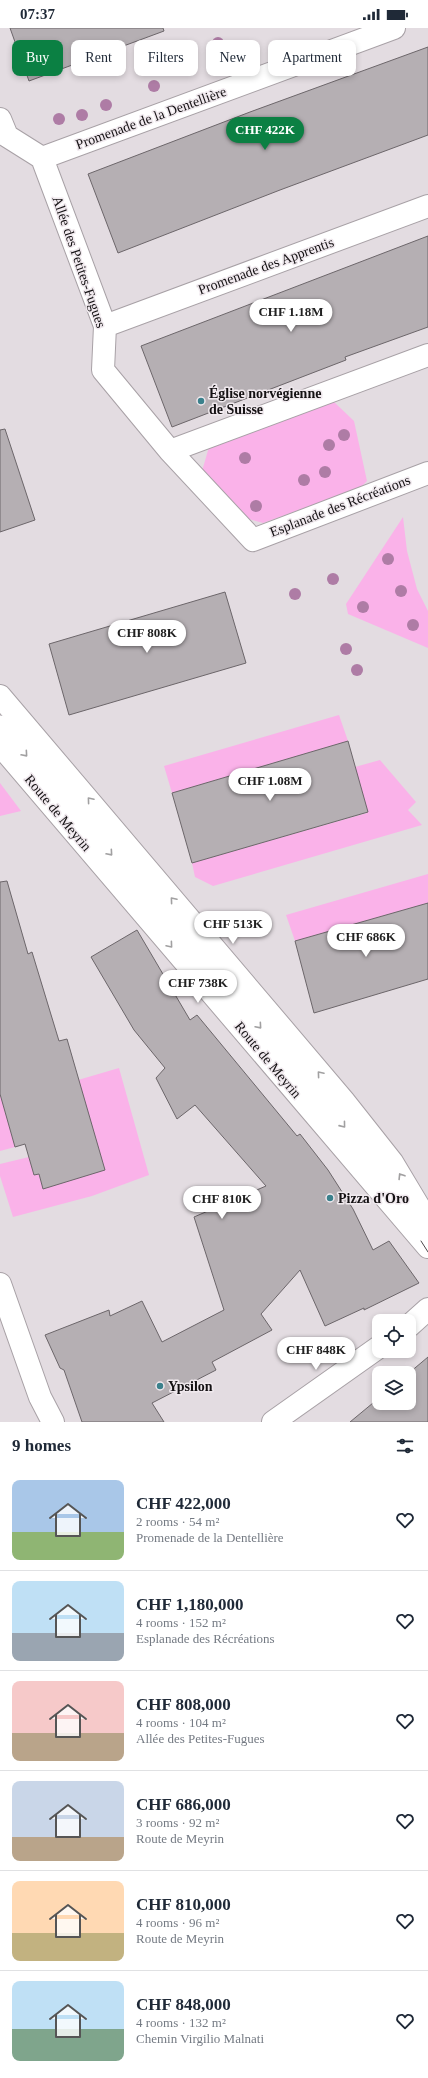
<!DOCTYPE html>
<meta charset="utf-8">
<style>
:root{--surface:#fff;--page:#f6f6f7;--text:#1f2937;--muted:#747a83;--line:#e0e1e3;--accent:#0b8043}
body{margin:0;font-family:Georgia,serif;background:var(--page);color:var(--text);height:100vh;display:flex;flex-direction:column;font-size:15px;white-space:nowrap}
*{box-sizing:border-box;margin:0}
p{font-size:13px;color:var(--muted)}
.icon{flex:none;width:22px;height:22px;fill:none;stroke:currentColor;stroke-width:2;stroke-linecap:round;stroke-linejoin:round}
.map{position:relative;height:1394px;overflow:hidden}
.drawer{display:flex;flex-direction:column;background:var(--surface);flex:1}
.drawer>*{flex:none}
.banner{position:absolute;left:12px;top:12px;width:404px;height:36px;display:flex;gap:8px}
.buttons{position:absolute;left:372px;top:1286px;display:grid;gap:8px}
.buttons a{display:grid;place-items:center;width:44px;height:44px;border-radius:8px;background:var(--surface);box-shadow:0 2px 6px #0003;font-size:20px}
.price{position:absolute;translate:-50% -34px;padding:0 9px;border-radius:14px;background:#fff;color:#222;font-size:13px;line-height:26px;filter:drop-shadow(0 1px 2px #0008)}
.price::after{content:'';position:absolute;left:50%;top:24px;width:12px;height:9px;margin-left:-6px;background:inherit;clip-path:polygon(0 0,100% 0,50% 100%)}
.price.current{background:var(--accent);color:#fff}
ul{padding:0;list-style:none}
li{display:flex;align-items:center;gap:12px;height:100px;padding:0 12px}
li+li{border-top:1px solid var(--line)}
li span{display:grid;place-items:center;flex:none;width:112px;height:80px;border-radius:8px;color:#555}
li>.icon{margin-inline-start:auto}
span .icon{width:48px;height:48px;fill:#fffc;stroke-width:1}
li b{font-size:17px}
h2{display:flex;justify-content:space-between;align-items:center;height:48px;padding:0 12px;font-size:17px}
.chip{padding:0 14px;border-radius:8px;background:var(--surface);box-shadow:0 2px 6px #0003;font-size:14px;line-height:36px}
.chip.current{background:var(--accent);color:#fff}
.status{display:flex;justify-content:space-between;align-items:center;height:28px;padding:0 20px;background:var(--surface);direction:ltr}
.status svg{height:11px;fill:currentColor}
.map>svg:first-child{display:block}
.green{fill:#fab2e9}
.building{fill:#b5afb3;stroke:#6c666a}
.lines{fill:none;stroke-linecap:round;stroke-linejoin:round}
.lane-casing{stroke:#a8a1a6;stroke-width:20}
.street-casing{stroke:#a8a1a6;stroke-width:24}
.secondary-casing{stroke:#a8a1a6;stroke-width:24}
.lane{stroke:#fff;stroke-width:19}
.street{stroke:#fff;stroke-width:22}
.secondary{stroke:#fff;stroke-width:22}
.tram{stroke:#4c484b;stroke-width:1}
.tree{fill:#ae7ca5}
.oneway{stroke:#a1a0a1}
.poi-dot{fill:#3b818c;stroke:#f0e9ee;stroke-width:1.5}
.labels{text-anchor:middle;dominant-baseline:central;stroke-width:3;stroke-linejoin:round;paint-order:stroke}
.street-label{font-size:14px;fill:#141113;stroke:#f0e9ee}
.poi-label{font-size:14px;font-weight:bold;fill:#141113;stroke:#f0e9ee;text-anchor:start}
</style>
<div class="status"><b>07:37</b><svg viewBox="0 0 49 12"><path d="M0 12V9h3v3zM5 12V6h3v6zM10 12V3h3v9zM15 12V0h3v12zM26 1h20v11H26zM47 4h2v5h-2z"/></svg></div>
<div class="map">
<svg width="428" height="1394" viewBox="0 0 428 1394">
<rect width="100%" height="100%" fill="#e3dce1"/>
<!-- green -->
<path class="green" d="M333 373 354 393 367 453 360 460 263 495 245 490 202 443 209 419Z
M403 489 407 523 417 561 428 583V620L348 586 346 576Z
M339 687 348 713 172 765 164 738Z
M380 732 416 774 408 782 422 797 213 858 195 849 192 835 367 785 355 739Z
M0 755 21 783 0 788Z
M428 846V875L295 913 286 887Z
M119 1040 149 1147 92 1168 13 1189 0 1148V1136L29 1129 34 1147 39 1146 78 1052Z
M0 1066 15 1119 0 1123Z"/>
<!-- building -->
<path class="building" d="M10 0H163L164 3 29 53Z
M428 19V107L280 162 118 225 88 146 250 84Z
M428 208V299L345 329 346 332 172 399 141 318Z
M5 401 35 492 0 504V402Z
M225 564 246 635 69 687 49 616Z
M348 713 368 784 192 835 172 765Z
M7 853 28 926 32 924 59 1013 67 1011 105 1142 43 1161 39 1146 34 1147 25 1116 15 1119 0 1066V854Z
M428 875V951L314 985 295 913Z
M137 902 190 992 197 987 297 1108 300 1106 328 1142 353 1181 373 1222 389 1213 419 1255 364 1282V1280L325 1298 300 1242 261 1286 272 1302 212 1334 216 1342 152 1375 164 1394H82L64 1342 60 1340 45 1307 109 1282 110 1288 142 1273 162 1314 224 1282 194 1189 266 1158 195 1077 177 1091 156 1050 165 1040 134 1002 91 929Z
M428 1329V1394H350L379 1370V1375H409V1345Z"/>
<g class="lines">
<!-- lane casing -->
<g class="lane-casing">
<path id="lane" d="M0 697 331 1082 380 1143 402 1179"/>
</g>
<!-- street casing -->
<g class="street-casing">
<path id="street" d="M0 91 7 108 42 130 105 298 103 342 170 423 253 512 428 445
M42 130 394 0
M105 298 428 178
M170 423 428 327
M0 1256 40 1369 53 1394
M409 1298 428 1281
M273 1394 379 1319"/>
</g>
<!-- secondary casing -->
<g class="secondary-casing">
<path id="secondary" d="M0 668 343 1072 392 1134 428 1194
M0 717 428 1219"/>
</g>
<!-- lane -->
<use href="#lane" class="lane"/>
<!-- street -->
<use href="#street" class="street"/>
<!-- secondary -->
<use href="#secondary" class="secondary"/>
<!-- tram -->
<path class="tram" d="M421 1213 428 1224"/>
</g>
<!-- trees -->
<g class="tree">
<circle cx="218" cy="15" r="6"/>
<circle cx="154" cy="58" r="6"/>
<circle cx="106" cy="77" r="6"/>
<circle cx="82" cy="87" r="6"/>
<circle cx="59" cy="91" r="6"/>
<circle cx="344" cy="407" r="6"/>
<circle cx="329" cy="417" r="6"/>
<circle cx="245" cy="430" r="6"/>
<circle cx="325" cy="444" r="6"/>
<circle cx="304" cy="452" r="6"/>
<circle cx="256" cy="478" r="6"/>
<circle cx="388" cy="531" r="6"/>
<circle cx="333" cy="551" r="6"/>
<circle cx="401" cy="563" r="6"/>
<circle cx="295" cy="566" r="6"/>
<circle cx="363" cy="579" r="6"/>
<circle cx="413" cy="597" r="6"/>
<circle cx="346" cy="621" r="6"/>
<circle cx="357" cy="642" r="6"/>
</g>
<!-- one-way arrows -->
<defs><path id="oneway-chevron" d="M-2-3.5L2.5 0L-2 3.5" fill="none" stroke-width="1.6" stroke-linecap="round" stroke-linejoin="round"/></defs>
<g class="oneway">
<use href="#oneway-chevron" transform="translate(25 726) rotate(49)"/>
<use href="#oneway-chevron" transform="translate(90 772) rotate(-130)"/>
<use href="#oneway-chevron" transform="translate(110 825) rotate(49)"/>
<use href="#oneway-chevron" transform="translate(173 872) rotate(-130)"/>
<use href="#oneway-chevron" transform="translate(170 917) rotate(50)"/>
<use href="#oneway-chevron" transform="translate(259 998) rotate(49)"/>
<use href="#oneway-chevron" transform="translate(320 1046) rotate(-130)"/>
<use href="#oneway-chevron" transform="translate(343 1097) rotate(51)"/>
<use href="#oneway-chevron" transform="translate(401 1148) rotate(-122)"/>
</g>
<!-- markers -->
<g class="poi-dot">
<circle cx="201" cy="373" r="4"/>
<circle cx="330" cy="1170" r="4"/>
<circle cx="160" cy="1358" r="4"/>
</g>
<g class="labels">
<!-- street labels -->
<g class="street-label">
<text transform="translate(151 90) rotate(-20)">Promenade de la Dentellière</text>
<text transform="translate(79 234) rotate(71)">Allée des Petites-Fugues</text>
<text transform="translate(266 238) rotate(-20)">Promenade des Apprentis</text>
<text transform="translate(340 478) rotate(-21)">Esplanade des Récréations</text>
<text transform="translate(58 785) rotate(50)">Route de Meyrin</text>
<text transform="translate(268 1032) rotate(50)">Route de Meyrin</text>
</g>
<!-- poi labels -->
<g class="poi-label">
<text x="209" y="365">Église norvégienne<tspan x="209" dy="16">de Suisse</tspan></text>
<text x="338" y="1170">Pizza d'Oro</text>
<text x="168" y="1358">Ypsilon</text>
</g>
</g>
</svg>
<div class="buttons">
<a><svg class="icon" aria-label="locate" viewBox="0 0 24 24"><circle cx="12" cy="12" r="6"/><path d="M12 2v4M12 18v4M2 12h4M18 12h4"/></svg></a>
<a><svg class="icon" aria-label="layers" viewBox="0 0 24 24"><path d="M12 4l9 5-9 5-9-5zM3 14l9 5 9-5"/></svg></a>
</div>
<b class="price current" style="left:265px;top:123px">CHF 422K</b>
<b class="price" style="left:291px;top:305px">CHF 1.18M</b>
<b class="price" style="left:147px;top:626px">CHF 808K</b>
<b class="price" style="left:270px;top:774px">CHF 1.08M</b>
<b class="price" style="left:233px;top:917px">CHF 513K</b>
<b class="price" style="left:366px;top:930px">CHF 686K</b>
<b class="price" style="left:198px;top:976px">CHF 738K</b>
<b class="price" style="left:222px;top:1192px">CHF 810K</b>
<b class="price" style="left:316px;top:1343px">CHF 848K</b>
<div class="banner">
<a class="chip current">Buy</a>
<a class="chip">Rent</a>
<a class="chip">Filters</a>
<a class="chip">New</a>
<a class="chip">Apartment</a>
</div>
</div>
<section class="drawer">
<h2>9 homes<svg class="icon" aria-label="filters" viewBox="0 0 24 24"><path d="M4 7h16M4 17h16"/><circle cx="9" cy="7" r="2"/><circle cx="15" cy="17" r="2"/></svg></h2>
<ul>
<li><span style="background:linear-gradient(#a9c7e8 65%,#8fb573 0)"><svg class="icon" aria-label="home" viewBox="0 0 24 24"><path d="M3 11l9-7 9 7M6 9v11h12V9"/></svg></span><div><b>CHF 422,000</b><p>2 rooms · 54 m²</p><p>Promenade de la Dentellière</p></div><svg class="icon" aria-label="heart" viewBox="0 0 24 24"><path d="M12 20l-8-8c-3-5 5-10 8-4 3-6 11-1 8 4z"/></svg></li>
<li><span style="background:linear-gradient(#bfe0f5 65%,#9aa5b1 0)"><svg class="icon" aria-label="home" viewBox="0 0 24 24"><path d="M3 11l9-7 9 7M6 9v11h12V9"/></svg></span><div><b>CHF 1,180,000</b><p>4 rooms · 152 m²</p><p>Esplanade des Récréations</p></div><svg class="icon" aria-label="heart" viewBox="0 0 24 24"><path d="M12 20l-8-8c-3-5 5-10 8-4 3-6 11-1 8 4z"/></svg></li>
<li><span style="background:linear-gradient(#f6c9c9 65%,#b9a48a 0)"><svg class="icon" aria-label="home" viewBox="0 0 24 24"><path d="M3 11l9-7 9 7M6 9v11h12V9"/></svg></span><div><b>CHF 808,000</b><p>4 rooms · 104 m²</p><p>Allée des Petites-Fugues</p></div><svg class="icon" aria-label="heart" viewBox="0 0 24 24"><path d="M12 20l-8-8c-3-5 5-10 8-4 3-6 11-1 8 4z"/></svg></li>
<li><span style="background:linear-gradient(#c9d6e8 70%,#b9a48a 0)"><svg class="icon" aria-label="home" viewBox="0 0 24 24"><path d="M3 11l9-7 9 7M6 9v11h12V9"/></svg></span><div><b>CHF 686,000</b><p>3 rooms · 92 m²</p><p>Route de Meyrin</p></div><svg class="icon" aria-label="heart" viewBox="0 0 24 24"><path d="M12 20l-8-8c-3-5 5-10 8-4 3-6 11-1 8 4z"/></svg></li>
<li><span style="background:linear-gradient(#ffd9b3 65%,#c2b280 0)"><svg class="icon" aria-label="home" viewBox="0 0 24 24"><path d="M3 11l9-7 9 7M6 9v11h12V9"/></svg></span><div><b>CHF 810,000</b><p>4 rooms · 96 m²</p><p>Route de Meyrin</p></div><svg class="icon" aria-label="heart" viewBox="0 0 24 24"><path d="M12 20l-8-8c-3-5 5-10 8-4 3-6 11-1 8 4z"/></svg></li>
<li><span style="background:linear-gradient(#bfe0f5 60%,#7fa58c 0)"><svg class="icon" aria-label="home" viewBox="0 0 24 24"><path d="M3 11l9-7 9 7M6 9v11h12V9"/></svg></span><div><b>CHF 848,000</b><p>4 rooms · 132 m²</p><p>Chemin Virgilio Malnati</p></div><svg class="icon" aria-label="heart" viewBox="0 0 24 24"><path d="M12 20l-8-8c-3-5 5-10 8-4 3-6 11-1 8 4z"/></svg></li>
</ul>
</section>
